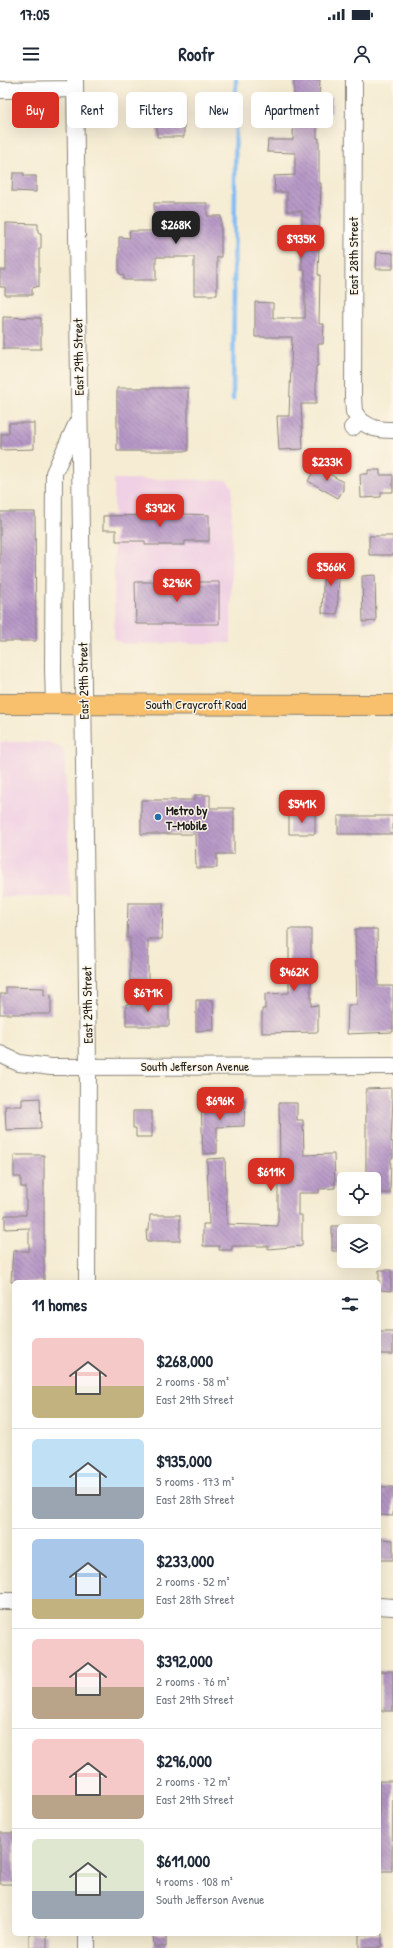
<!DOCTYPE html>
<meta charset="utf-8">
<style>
:root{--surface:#fff;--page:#f6f6f7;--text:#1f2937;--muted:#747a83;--line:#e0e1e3;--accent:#d93025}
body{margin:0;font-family:"Patrick Hand",sans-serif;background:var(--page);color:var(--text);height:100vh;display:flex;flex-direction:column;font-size:15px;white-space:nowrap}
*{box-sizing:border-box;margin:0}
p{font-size:13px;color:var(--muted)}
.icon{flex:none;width:22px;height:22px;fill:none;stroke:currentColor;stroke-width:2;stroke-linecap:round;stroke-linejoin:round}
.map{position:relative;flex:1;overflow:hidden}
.panel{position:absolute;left:12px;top:1200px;width:369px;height:656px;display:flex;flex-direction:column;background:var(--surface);border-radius:6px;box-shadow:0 4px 16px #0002}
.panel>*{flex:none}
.top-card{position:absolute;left:12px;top:12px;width:369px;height:36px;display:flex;gap:8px}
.buttons{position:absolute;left:337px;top:1092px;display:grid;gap:8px}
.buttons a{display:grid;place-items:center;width:44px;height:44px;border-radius:6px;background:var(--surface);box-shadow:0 4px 16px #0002;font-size:20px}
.price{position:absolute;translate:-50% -34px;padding:0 9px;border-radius:8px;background:var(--accent);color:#fff;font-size:13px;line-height:26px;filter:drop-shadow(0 1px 2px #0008)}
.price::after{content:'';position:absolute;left:50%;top:24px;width:12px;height:9px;margin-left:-6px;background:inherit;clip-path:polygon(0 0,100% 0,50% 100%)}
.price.active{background:#222;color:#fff}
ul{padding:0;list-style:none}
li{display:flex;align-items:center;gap:12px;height:100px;padding:0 20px}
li+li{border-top:1px solid var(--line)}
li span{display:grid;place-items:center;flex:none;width:112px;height:80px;border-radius:6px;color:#555}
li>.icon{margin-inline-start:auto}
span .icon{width:48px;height:48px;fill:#fffc;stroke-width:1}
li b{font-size:17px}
h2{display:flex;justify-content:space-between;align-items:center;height:48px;padding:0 20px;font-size:17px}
.chip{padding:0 14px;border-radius:6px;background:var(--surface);box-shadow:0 4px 16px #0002;font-size:14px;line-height:36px}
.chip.active{background:var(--accent);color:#fff}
.status{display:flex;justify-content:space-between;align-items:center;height:28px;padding:0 20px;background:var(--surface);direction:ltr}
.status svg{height:11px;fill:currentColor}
header{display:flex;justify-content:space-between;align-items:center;height:52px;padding:0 20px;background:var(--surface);font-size:18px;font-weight:700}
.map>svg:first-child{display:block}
.built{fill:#f0d0e4}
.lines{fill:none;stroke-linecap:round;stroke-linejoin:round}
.stream{stroke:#81bcf3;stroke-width:4.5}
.building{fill:url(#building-back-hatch)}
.minor-casing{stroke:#888478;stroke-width:18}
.major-casing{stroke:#888478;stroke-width:22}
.minor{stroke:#fff;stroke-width:16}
.major{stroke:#f8bf6c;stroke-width:20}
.poi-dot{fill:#1f6fb2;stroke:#fcf5e5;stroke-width:1.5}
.labels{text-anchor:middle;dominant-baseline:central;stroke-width:3;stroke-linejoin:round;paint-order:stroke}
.street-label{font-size:13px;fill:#1c1c1c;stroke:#fcf5e5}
.poi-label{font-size:13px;font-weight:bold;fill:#1c1c1c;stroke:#fcf5e5;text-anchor:start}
</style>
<div class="status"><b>17:05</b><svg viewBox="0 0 49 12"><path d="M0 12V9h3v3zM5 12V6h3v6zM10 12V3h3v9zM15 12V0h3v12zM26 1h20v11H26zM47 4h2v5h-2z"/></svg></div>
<header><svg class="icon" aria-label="menu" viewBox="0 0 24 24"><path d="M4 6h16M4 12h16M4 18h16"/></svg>Roofr<svg class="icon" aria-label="person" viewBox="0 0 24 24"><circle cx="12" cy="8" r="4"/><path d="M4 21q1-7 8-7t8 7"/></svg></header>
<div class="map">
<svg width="393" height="1868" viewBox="0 0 393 1868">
<defs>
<pattern id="building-back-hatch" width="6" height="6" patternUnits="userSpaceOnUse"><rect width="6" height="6" fill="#b799c7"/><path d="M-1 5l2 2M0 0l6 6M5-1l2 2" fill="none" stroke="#947ca1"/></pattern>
</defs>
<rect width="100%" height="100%" fill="#fcf5e5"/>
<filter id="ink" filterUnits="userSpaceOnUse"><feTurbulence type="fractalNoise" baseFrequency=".025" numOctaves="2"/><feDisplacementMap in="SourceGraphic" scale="8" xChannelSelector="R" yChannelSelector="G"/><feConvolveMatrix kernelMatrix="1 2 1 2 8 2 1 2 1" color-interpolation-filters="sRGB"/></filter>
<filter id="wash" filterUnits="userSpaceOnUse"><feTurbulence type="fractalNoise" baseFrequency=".012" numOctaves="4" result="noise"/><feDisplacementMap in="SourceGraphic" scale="16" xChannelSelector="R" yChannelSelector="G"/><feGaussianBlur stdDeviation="0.9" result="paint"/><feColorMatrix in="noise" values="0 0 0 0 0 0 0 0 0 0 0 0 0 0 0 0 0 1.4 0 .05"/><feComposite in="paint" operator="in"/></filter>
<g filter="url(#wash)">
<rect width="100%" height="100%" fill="#f5ecd3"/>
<!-- built -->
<path class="built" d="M114 399 227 400 232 407 231 563 123 564 114 559Z
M0 662H47L64 669 71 817H0Z"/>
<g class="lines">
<!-- stream -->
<path class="stream" d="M233 319 236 0"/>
</g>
<g id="blocks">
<!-- building -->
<path class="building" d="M294 0H320L319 16 332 17V33L317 32V58H319V103H321L318 195H320L319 244H324L323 264H318V286H316V324H301L303 369 279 370 277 336H289L292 257H255V222L273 223V238H305V190H302V131H287V112H275L274 96 295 95V73L267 72 268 60H293Z
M157 14H184V57H157Z
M13 93H24V96H36V112L12 111Z
M154 123H207V136H221V177H217V215H194V177H156V200H124V196L119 193V157L130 158 129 151H155Z
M6 143 38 144V153H41V169H39V206L32 208V215H5V207H0V190H6Z
M377 172 393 173V189H376Z
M3 237 41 238V269H3Z
M117 308H188V371H117Z
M9 343H34V369L1 370V354H9Z
M316 386 343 402V410L338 418 308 401Z
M368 390H380V395H393V412H381V417L361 418 360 394H368Z
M0 432H35L36 561H0Z
M160 433 209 435V461H185V465H145V461H116V450H103V436L160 435Z
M369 456H393V475H369Z
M324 481H340L337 534 322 533Z
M375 495 376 541 363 542 362 496Z
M135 502H219V544H136Z
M195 715H210V728H234V774H217V788H196L195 754H141V720H195Z
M289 734H315V754H289Z
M338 736H393V754H338Z
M128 823H163L162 859H148V901H130V858H127Z
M289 849H311V926L318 925V952L262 953V929H265V914L289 913Z
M355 849H377L378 906H393V952L347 954 348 925H357Z
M6 907 44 908V915L51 914V934H0V914H6Z
M160 916V924H169V946H126V924H141V917Z
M196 920H213L214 950 196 951Z
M391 1008V1019H393L391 1062H393V1078H391L390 1113H374V1099H366V1009Z
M40 1018 41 1049 6 1050 5 1026H22V1019Z
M229 1020H245L244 1046 217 1047V1073L203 1074 201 1023H229Z
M279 1023H297V1040H303L304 1075 334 1074 335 1108 319 1109V1113H298V1135H302V1166L268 1169V1166H232V1170H219V1166H203V1144H209L207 1079 225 1078 227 1144 278 1146V1080H280Z
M133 1031H152V1057H136V1048H133Z
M14 1075H44V1202H11L13 1171H29V1148L5 1149V1135H26V1107H21V1097H14Z
M150 1135H180V1161H147L146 1150H149Z
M332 1146H344V1171H332Z
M379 1190H391V1211L379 1210Z
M379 1251H393V1274H379Z
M379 1407H393V1436L379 1435Z
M379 1459 393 1460V1480H379Z
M380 1591H393V1631H380Z
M379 1701H393L392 1791H379Z
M0 1753H14V1804H0Z
M29 1854H47V1868H29Z
M153 1854H166V1867H154Z
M359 1854H382V1866H379V1868H359Z"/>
</g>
</g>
<g filter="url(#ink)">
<use href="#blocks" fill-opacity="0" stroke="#888478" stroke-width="1"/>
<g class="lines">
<!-- minor casing -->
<g class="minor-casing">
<path id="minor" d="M75 0 88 987 87 1202
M0 10 75 9
M360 340C371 349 379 350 393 350
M352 348 360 340 354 332 353 316 354 0
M54 624 53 589 54 393 77 343
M0 974 19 983 51 987 393 986
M0 1521H14
M379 1526 393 1527
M87 1854V1868"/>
</g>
<!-- major casing -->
<g class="major-casing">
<path id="major" d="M0 624 393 625"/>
</g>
<!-- minor -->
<use href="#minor" class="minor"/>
<!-- major -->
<use href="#major" class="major"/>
</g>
</g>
<!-- markers -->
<circle class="poi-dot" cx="158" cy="737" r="4"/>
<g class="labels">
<!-- street labels -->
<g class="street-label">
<text transform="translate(353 176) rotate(-90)">East 28th Street</text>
<text transform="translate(78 277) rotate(-91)">East 29th Street</text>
<text transform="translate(83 601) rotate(-91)">East 29th Street</text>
<text x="196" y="624">South Craycroft Road</text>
<text transform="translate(87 925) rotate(-91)">East 29th Street</text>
<text x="195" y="986">South Jefferson Avenue</text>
</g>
<!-- poi labels -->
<g class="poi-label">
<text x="166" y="730">Metro by<tspan x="166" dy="15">T-Mobile</tspan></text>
</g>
</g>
</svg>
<div class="buttons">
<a><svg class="icon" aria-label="locate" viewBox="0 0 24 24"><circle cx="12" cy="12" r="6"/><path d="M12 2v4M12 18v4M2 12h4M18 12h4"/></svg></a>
<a><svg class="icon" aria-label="layers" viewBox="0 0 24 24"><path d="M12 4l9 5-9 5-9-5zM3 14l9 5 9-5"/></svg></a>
</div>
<b class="price active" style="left:176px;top:165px">$268K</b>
<b class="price" style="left:301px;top:179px">$935K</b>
<b class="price" style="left:327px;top:402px">$233K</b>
<b class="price" style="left:160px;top:448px">$392K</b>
<b class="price" style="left:331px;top:507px">$566K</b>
<b class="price" style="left:177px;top:523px">$296K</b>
<b class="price" style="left:302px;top:744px">$541K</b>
<b class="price" style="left:294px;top:912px">$462K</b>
<b class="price" style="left:148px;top:933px">$671K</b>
<b class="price" style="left:220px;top:1041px">$696K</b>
<b class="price" style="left:271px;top:1112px">$611K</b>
<div class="top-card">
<a class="chip active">Buy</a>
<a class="chip">Rent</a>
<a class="chip">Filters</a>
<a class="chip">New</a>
<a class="chip">Apartment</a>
</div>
<section class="panel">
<h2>11 homes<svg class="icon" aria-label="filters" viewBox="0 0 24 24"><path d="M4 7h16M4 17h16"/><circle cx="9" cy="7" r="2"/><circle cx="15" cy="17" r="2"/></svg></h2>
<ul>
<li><span style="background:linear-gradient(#f6c9c9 60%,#c2b280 0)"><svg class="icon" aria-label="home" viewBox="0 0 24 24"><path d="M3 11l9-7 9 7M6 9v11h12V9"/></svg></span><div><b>$268,000</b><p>2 rooms · 58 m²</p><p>East 29th Street</p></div></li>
<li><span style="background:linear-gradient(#bfe0f5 60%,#9aa5b1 0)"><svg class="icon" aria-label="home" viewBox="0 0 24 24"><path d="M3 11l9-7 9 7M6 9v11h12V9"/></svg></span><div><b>$935,000</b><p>5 rooms · 173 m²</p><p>East 28th Street</p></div></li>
<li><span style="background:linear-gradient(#a9c7e8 75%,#c2b280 0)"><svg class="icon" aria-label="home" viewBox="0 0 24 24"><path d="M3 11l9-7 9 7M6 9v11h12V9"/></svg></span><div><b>$233,000</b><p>2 rooms · 52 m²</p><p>East 28th Street</p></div></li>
<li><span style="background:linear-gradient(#f6c9c9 60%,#b9a48a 0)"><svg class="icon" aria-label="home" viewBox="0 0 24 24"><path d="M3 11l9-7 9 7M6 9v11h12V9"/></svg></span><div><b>$392,000</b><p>2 rooms · 76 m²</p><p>East 29th Street</p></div></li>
<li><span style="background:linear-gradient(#f6c9c9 70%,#b9a48a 0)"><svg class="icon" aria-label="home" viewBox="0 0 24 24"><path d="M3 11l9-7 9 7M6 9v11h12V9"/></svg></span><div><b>$296,000</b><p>2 rooms · 72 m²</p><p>East 29th Street</p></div></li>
<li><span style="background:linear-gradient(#dfe7d0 65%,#9aa5b1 0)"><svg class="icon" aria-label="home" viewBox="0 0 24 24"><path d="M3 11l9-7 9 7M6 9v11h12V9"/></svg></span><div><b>$611,000</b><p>4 rooms · 108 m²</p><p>South Jefferson Avenue</p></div></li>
</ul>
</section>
</div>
